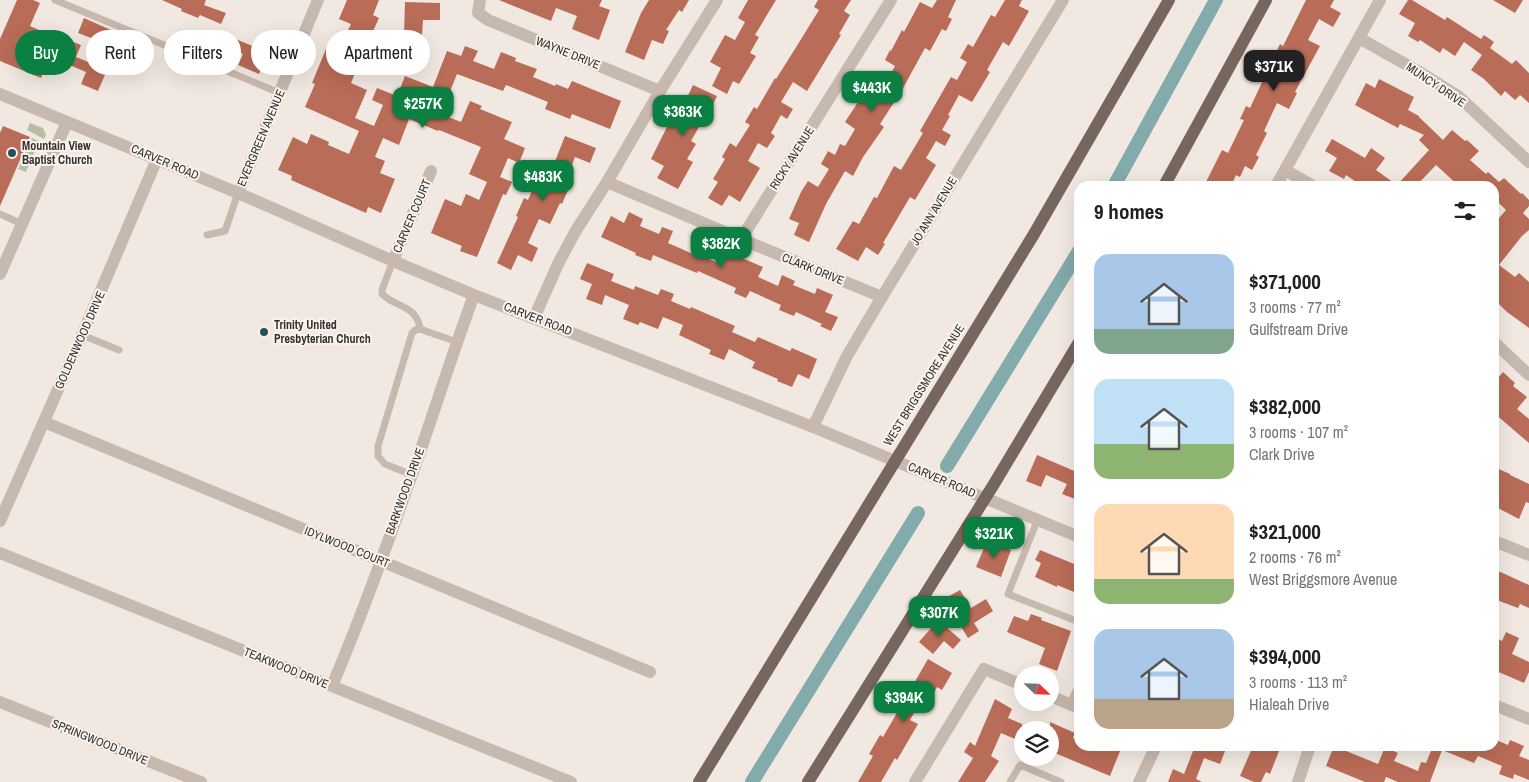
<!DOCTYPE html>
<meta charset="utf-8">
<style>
:root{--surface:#fff;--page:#f6f6f6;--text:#202124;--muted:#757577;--accent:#0b8043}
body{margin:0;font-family:"Archivo Narrow",sans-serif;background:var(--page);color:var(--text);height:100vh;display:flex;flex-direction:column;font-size:19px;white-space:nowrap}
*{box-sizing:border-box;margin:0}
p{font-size:16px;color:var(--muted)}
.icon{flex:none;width:28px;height:28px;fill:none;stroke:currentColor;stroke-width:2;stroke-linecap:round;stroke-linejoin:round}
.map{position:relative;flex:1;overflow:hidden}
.details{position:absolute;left:1074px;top:181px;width:425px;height:570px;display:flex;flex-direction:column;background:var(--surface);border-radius:15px;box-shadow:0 5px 20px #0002}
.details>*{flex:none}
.hud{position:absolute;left:15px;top:30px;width:475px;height:45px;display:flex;gap:10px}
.needle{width:32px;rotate:113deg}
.tools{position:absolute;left:1014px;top:666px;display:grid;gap:10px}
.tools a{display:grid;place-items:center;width:45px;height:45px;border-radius:50%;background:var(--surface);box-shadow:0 5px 20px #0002;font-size:25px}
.price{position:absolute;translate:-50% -42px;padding:0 11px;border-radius:10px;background:var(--accent);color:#fff;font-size:16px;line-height:32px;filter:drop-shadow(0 1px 2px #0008)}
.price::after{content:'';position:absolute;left:50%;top:30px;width:15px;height:11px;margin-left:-8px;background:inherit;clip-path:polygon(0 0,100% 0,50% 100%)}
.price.on{background:#222;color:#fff}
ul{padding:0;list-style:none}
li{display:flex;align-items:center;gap:15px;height:125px;padding:0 20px}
li span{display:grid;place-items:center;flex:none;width:140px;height:100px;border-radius:15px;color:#555}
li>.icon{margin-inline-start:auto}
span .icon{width:60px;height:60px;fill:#fffc;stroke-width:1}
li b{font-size:21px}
h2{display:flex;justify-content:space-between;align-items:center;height:60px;padding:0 20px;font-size:21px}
.pill{padding:0 18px;border-radius:22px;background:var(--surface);box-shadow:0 5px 20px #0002;font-size:18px;line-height:45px}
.pill.on{background:var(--accent);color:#fff}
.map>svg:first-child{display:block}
.green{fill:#b6bfa2}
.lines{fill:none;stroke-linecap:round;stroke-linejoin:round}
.canal{stroke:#83abab;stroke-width:14}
.building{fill:#b96c57}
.service{stroke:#c8b9ae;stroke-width:7}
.minor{stroke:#c8b9ae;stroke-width:12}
.tertiary{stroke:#c8b9ae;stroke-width:12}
.primary{stroke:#77665e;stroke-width:12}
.poi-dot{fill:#255355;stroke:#f9f3ed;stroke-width:2}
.labels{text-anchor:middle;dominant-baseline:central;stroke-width:4;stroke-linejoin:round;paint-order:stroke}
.street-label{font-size:12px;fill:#372f2c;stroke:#f9f3ed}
.poi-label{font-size:12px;font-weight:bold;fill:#372f2c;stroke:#f9f3ed;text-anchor:start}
</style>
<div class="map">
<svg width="1529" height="782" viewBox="0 0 1529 782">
<rect width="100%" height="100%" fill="#f1e9e1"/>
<!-- green -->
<path class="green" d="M30 123 43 128 46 135 44 139 27 130Z
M32 138 39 141 26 172 18 169Z"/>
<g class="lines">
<!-- canal -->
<path class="canal" d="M1114 186 1216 0
M947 466 1079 251
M752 782 918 513"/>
</g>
<!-- building -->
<path class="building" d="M17 0H33L40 3 30 26 63 41 64 38 81 45 76 57 98 66 107 44 78 33 84 18 111 30 110 32 124 38 116 57 113 56 98 91 81 84 86 72 67 64 66 67 48 60 41 78 0 61V39Z
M162 0H206L204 5 226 13 221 24 200 15 198 18 181 11 182 9Z
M347 0H379L373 15 379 18 370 38 364 35 356 53 362 56 351 83 367 90 355 118 374 126 383 105 372 100 377 88 397 96 405 76 433 87 447 51 461 56 465 46 478 51 473 61 494 69 501 52 516 58 515 61 537 69 533 77 555 86 556 84 568 89 572 81 621 101 610 129 572 114 570 119 545 109 548 102 506 85 503 91 457 74 441 114 461 122 470 101 482 106 480 109 512 122 504 139 525 148 519 163 508 158 500 177 512 182 506 195 503 194 477 257 460 251 462 246 431 233 445 199 461 206 466 194 479 200 487 182 469 174 481 147 439 130 438 131 409 119 399 145 383 138 375 157 385 161 380 173 395 179 381 213 368 207 366 213 291 180 292 176 278 170 293 137 307 144 311 134 329 142 328 145 349 154 359 131 305 107 315 84 312 83 326 49 337 53 351 24 339 19Z
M499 0H602L599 6 610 10 599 40 572 29 577 16 556 8 551 21Z
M649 0H689L682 12 679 10 666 30 669 31 663 44 652 40 644 60 625 52 641 13Z
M748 0H776L755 35 759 37 750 53 756 56 739 84 733 81 727 94 712 86 721 68 710 62 725 35 735 40 745 22 738 18Z
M818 0H851L844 11 850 15 839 34 841 35 807 91 793 82 781 102 793 109 787 119 781 115 771 133 775 136 767 148 758 143 748 161 760 168 740 202 729 195 722 206 708 198 718 182 713 179 725 159 722 157 730 143 736 147 750 125 745 122 754 107 757 109 775 78 776 79 795 49 819 10 814 7Z
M937 0H956L948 17 952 19 946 31 942 29 930 51 925 48 902 90 880 124 884 127 863 157 853 176 845 171 826 204 809 242 794 235 799 223 789 219 801 192 808 181 818 187 829 169 821 164 828 151 835 155 840 144 845 146 855 129 845 122 864 93 873 98 880 86 883 88 895 66 885 60 890 50 891 51 902 30 904 32 920 2 932 8Z
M1005 0H1022L1019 6 1029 11 1009 46 1003 42 987 70 990 72 972 102 959 95 948 115 950 116 942 130 951 135 945 146 936 141 926 158 936 165 915 200 910 197 883 243 885 244 878 255 866 247 858 261 836 249 853 221 859 224 874 197 877 198 894 166 901 170 923 133 920 131 951 77 957 80 967 62 960 58 968 44 973 47 991 15 995 17Z
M1306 0H1334L1330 7 1341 13 1333 27 1319 19 1308 40 1320 46 1295 92 1297 93 1289 109 1277 103 1264 131 1267 133 1256 155 1259 157 1252 170 1245 166 1240 177 1236 175 1231 186H1204L1222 150 1228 153 1244 120 1240 119 1246 106 1250 108 1280 44 1283 46Z
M1408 0H1412L1445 20 1447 17 1481 39 1484 35 1494 42 1490 48 1512 64 1516 60 1529 73V103L1520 95 1515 100 1505 91 1501 96 1484 79 1471 70 1482 55 1464 42 1455 56 1443 48 1440 53 1420 40 1418 42 1408 36 1415 23 1399 14Z
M1493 0H1523L1515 13Z
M405 2 440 3V20H423L422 35H404Z
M233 38 262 50 259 57 265 59 259 74 238 65 243 54 229 48Z
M1379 79 1414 97 1408 110 1419 116V117L1443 140 1452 130 1465 141 1467 140 1479 151 1470 160 1486 174 1488 172 1499 182 1504 178 1521 194 1522 193 1529 200V206L1523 213 1529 219V230L1522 236 1499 265 1515 277 1519 273 1529 282V328L1507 312 1494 299V224L1506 210 1494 198V186H1459L1436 165 1416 186H1362L1346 175 1344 179 1329 171 1337 158 1325 151 1332 139 1365 158 1371 148 1385 158 1376 170 1397 185 1429 150 1419 140 1424 135 1400 124 1398 128 1355 105 1366 83 1375 88Z
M693 85 717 96 705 121 703 120 691 141 696 144 687 159 693 162 678 189 657 178 664 166 651 159 668 125 673 127Z
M3 126 30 137 0 206V133Z
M565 136 596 148 590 163 575 157 566 181 571 183 562 204 560 203 550 224 539 219 528 243 538 248 532 262 518 255 511 270 497 263 518 217 516 216 524 198 528 200 541 170 550 174Z
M629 212 643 219 640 226 659 234 662 227 673 231 668 243 693 254 698 240 709 245 704 257 723 265 728 252 763 267 758 277 778 286 782 275 795 281 793 285 815 294 817 288 833 295 825 312 838 317 831 331 820 326 822 324 796 312 794 316 779 310 781 305 750 291 746 298 734 293 736 288 698 271 697 273 653 255 651 261 635 255 636 253 601 237 611 216 624 223Z
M587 263 614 274 611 281 634 290 635 286 658 295 661 289 674 294 671 301 690 309 691 307 735 326 732 332 755 342 758 337 790 351 792 348 817 359 809 379 798 374 792 387 777 381 778 379 752 368 755 362 729 349 724 360 709 354 711 350 679 335 683 325 663 317 658 329 640 322 638 325 623 319 629 305 605 295 602 305 586 299 592 284 580 279Z
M1503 372 1515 383 1513 386 1527 397 1517 409 1529 419V443L1494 413V383Z
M1037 455 1079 473V490L1075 499 1062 494 1067 484 1046 475 1041 487 1026 481Z
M1494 467 1510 474V475L1529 484V503L1526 502 1519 519 1494 506Z
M987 541 1011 550 1001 577 976 567Z
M1040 550 1079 566V594L1057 585V587L1035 577 1041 563 1035 560Z
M1494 569 1529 585V608L1520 604 1518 608 1494 599Z
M960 590 971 608 986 599 993 611 974 623 979 631 968 638 944 599Z
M1031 614 1042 618 1041 620 1071 631 1057 671 1039 664 1045 648 1007 632 1014 616 1028 621Z
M938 620 961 640 953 649 944 641 933 654 919 642Z
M1506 632 1519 638 1512 654 1529 662V672L1524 683 1494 670V666L1497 657 1494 656V637L1502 641Z
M928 659 952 673 942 690 937 687 930 700 924 696 910 720 918 724 897 760 895 758 881 782H858L873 756 869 754 880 735 883 737Z
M995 699 1012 709 1008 718 1022 724V742L1001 733 991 756 999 761 985 782H958L973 758 964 752 970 742 975 746Z
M1050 722 1075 733 1073 738 1079 740V746H1122L1110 776 1050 751Z
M1494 739 1508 745 1510 740 1524 746 1519 756 1529 760V780L1514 774 1513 779 1499 774 1502 766 1478 756 1474 763 1442 750 1430 782H1398L1386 777 1384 782H1365L1326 766 1334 746 1378 764 1385 747 1398 753 1394 761 1418 771 1421 762 1426 763 1433 746H1494Z
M1195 746H1227L1220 764 1204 758 1196 779 1202 782H1168L1173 769 1184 774Z
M1253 746H1281L1270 774 1266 772 1261 782H1254L1240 776Z"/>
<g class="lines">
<!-- service -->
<path class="service" d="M55 0 280 93
M0 214 22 224
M207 235 225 231 238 193
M393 261 382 290V294C396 308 417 305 420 329
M82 335 119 350
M412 475 385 464 378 456V446L412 333 415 330 420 329 457 342
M1037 521 1008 594 1079 622
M1010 782 1020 765 1061 782"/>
<!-- minor -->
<path class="minor" d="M480 0 478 13 488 20 660 91
M1359 38 1423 74 1458 96 1529 162
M1285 170 1313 186
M607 182 741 239 882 297
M1276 186 1380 0
M238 193 318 0
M741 239 891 0
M393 261 431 171
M0 274 67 122
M534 318 558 264 575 232 607 182 660 91 717 0
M1494 342 1529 375
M44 422 650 672
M813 427 847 356 882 297 1063 0
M0 521 82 335 157 159
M1494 541 1529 555
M0 553 571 782
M332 686C365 608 393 528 421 449 439 397 455 346 474 295
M1050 696 1079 708
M0 702 201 782
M1072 705 1079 690
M915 782 984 669 1022 685
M1139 782 1156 746
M1298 782 1310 746"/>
<!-- tertiary -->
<path class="tertiary" d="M0 94 238 193 393 261 474 295 813 427 1079 537
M1494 705 1529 719"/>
<!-- primary -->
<path class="primary" d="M1164 186 1266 0
M699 782 1034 234 1169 0
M808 782 994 484 1079 342"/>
</g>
<!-- markers -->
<g class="poi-dot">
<circle cx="12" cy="153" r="5"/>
<circle cx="264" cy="332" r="5"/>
</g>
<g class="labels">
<!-- street labels -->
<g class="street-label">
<text transform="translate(568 53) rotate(22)">WAYNE DRIVE</text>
<text transform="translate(1436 85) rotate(34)">MUNCY DRIVE</text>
<text transform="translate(261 138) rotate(-67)">EVERGREEN AVENUE</text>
<text transform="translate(792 158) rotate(-58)">RICKY AVENUE</text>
<text transform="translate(165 162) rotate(23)">CARVER ROAD</text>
<text transform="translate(934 211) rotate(-59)">JO ANN AVENUE</text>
<text transform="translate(412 216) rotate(-67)">CARVER COURT</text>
<text transform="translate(813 269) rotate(22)">CLARK DRIVE</text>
<text transform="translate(538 319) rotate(21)">CARVER ROAD</text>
<text transform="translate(80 340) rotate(-66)">GOLDENWOOD DRIVE</text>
<text transform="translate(924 385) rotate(-58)">WEST BRIGGSMORE AVENUE</text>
<text transform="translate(942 480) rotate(23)">CARVER ROAD</text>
<text transform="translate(405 491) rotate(-70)">BARKWOOD DRIVE</text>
<text transform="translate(347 547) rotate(22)">IDYLWOOD COURT</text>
<text transform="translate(286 668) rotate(22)">TEAKWOOD DRIVE</text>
<text transform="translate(100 742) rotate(22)">SPRINGWOOD DRIVE</text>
</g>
<!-- poi labels -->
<g class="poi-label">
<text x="22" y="146">Mountain View<tspan x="22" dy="14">Baptist Church</tspan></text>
<text x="274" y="325">Trinity United<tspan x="274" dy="14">Presbyterian Church</tspan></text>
</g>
</g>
</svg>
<div class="tools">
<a><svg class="needle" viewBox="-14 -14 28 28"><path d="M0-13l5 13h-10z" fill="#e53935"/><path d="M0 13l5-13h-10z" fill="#757577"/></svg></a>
<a><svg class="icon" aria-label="layers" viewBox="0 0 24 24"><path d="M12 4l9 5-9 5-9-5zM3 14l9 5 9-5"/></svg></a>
</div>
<b class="price on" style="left:1274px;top:92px">$371K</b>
<b class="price" style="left:872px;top:113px">$443K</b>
<b class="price" style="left:423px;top:129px">$257K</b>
<b class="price" style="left:683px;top:137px">$363K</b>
<b class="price" style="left:543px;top:202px">$483K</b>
<b class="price" style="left:721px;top:269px">$382K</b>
<b class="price" style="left:994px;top:559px">$321K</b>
<b class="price" style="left:939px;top:638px">$307K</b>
<b class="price" style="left:904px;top:723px">$394K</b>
<div class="hud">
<a class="pill on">Buy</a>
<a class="pill">Rent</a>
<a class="pill">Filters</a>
<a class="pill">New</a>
<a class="pill">Apartment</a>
</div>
<section class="details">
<h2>9 homes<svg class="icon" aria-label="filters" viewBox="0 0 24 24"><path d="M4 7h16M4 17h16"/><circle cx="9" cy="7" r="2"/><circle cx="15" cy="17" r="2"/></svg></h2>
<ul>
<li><span style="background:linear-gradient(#a9c7e8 75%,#7fa58c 0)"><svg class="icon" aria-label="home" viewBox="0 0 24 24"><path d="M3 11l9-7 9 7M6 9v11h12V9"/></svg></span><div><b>$371,000</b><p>3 rooms · 77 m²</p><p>Gulfstream Drive</p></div></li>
<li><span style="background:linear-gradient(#bfe0f5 65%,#8fb573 0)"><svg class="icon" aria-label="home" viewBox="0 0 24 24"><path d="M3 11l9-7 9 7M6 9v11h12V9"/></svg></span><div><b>$382,000</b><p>3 rooms · 107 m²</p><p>Clark Drive</p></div></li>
<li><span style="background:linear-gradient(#ffd9b3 75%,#8fb573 0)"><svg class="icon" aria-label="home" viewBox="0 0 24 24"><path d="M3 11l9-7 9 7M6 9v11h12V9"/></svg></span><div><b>$321,000</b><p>2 rooms · 76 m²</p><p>West Briggsmore Avenue</p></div></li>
<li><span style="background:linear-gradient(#a9c7e8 70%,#b9a48a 0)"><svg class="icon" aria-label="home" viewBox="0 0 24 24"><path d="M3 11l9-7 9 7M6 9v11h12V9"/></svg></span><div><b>$394,000</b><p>3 rooms · 113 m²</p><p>Hialeah Drive</p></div></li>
</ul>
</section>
</div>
